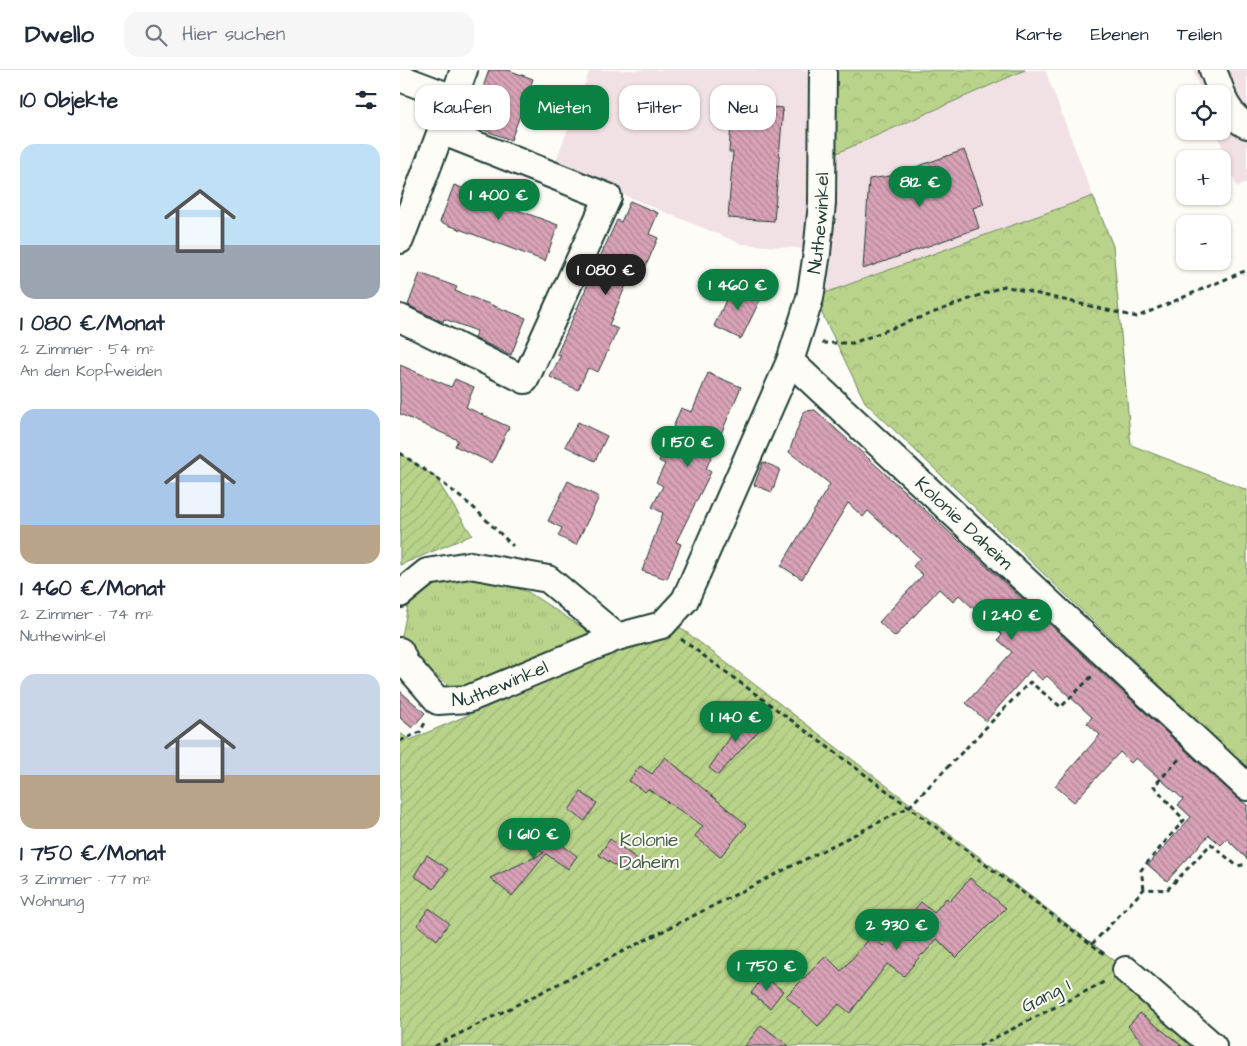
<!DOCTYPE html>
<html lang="de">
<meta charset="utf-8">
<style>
:root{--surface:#fff;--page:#f6f6f7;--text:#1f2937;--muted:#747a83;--line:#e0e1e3;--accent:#0b8043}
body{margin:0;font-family:"Architects Daughter",sans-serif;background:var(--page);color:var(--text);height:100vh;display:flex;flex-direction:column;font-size:19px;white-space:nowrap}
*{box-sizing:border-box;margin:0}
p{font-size:16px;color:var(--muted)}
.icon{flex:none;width:28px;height:28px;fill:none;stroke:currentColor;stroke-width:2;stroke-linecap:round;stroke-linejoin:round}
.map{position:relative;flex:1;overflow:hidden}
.details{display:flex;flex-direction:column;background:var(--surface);width:400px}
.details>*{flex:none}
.banner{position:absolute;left:15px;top:15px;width:475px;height:45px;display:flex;gap:10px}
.controls{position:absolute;left:776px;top:15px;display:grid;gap:10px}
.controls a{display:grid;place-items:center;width:55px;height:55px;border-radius:10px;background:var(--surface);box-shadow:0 1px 4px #0004;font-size:25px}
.price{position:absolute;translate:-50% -42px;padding:0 11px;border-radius:18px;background:var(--accent);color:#fff;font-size:16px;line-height:32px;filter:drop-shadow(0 1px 2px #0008)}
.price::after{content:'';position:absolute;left:50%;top:30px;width:15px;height:11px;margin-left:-8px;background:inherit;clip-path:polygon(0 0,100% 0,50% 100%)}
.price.current{background:#222;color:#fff}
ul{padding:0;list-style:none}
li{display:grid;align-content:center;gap:10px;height:265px;padding:0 20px}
li span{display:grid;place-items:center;height:155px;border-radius:15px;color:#555}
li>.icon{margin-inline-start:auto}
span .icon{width:90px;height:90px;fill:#fffc;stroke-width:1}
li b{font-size:21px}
h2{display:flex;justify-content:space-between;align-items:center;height:60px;padding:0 20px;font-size:21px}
.chip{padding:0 18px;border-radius:15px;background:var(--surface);box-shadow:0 1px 4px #0004;font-size:18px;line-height:45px}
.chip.current{background:var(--accent);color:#fff}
header{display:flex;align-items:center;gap:30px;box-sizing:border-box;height:70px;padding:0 25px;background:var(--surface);border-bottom:1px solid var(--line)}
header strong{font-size:24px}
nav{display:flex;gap:28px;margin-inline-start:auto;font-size:18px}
.search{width:350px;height:45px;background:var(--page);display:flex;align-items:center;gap:12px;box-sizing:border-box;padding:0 18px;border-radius:15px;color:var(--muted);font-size:19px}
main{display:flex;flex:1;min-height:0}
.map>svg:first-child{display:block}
.built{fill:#f2e1e4}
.grass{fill:url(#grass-tufts);stroke:#6c885f}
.forest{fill:url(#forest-crowns);stroke:#6c885f}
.garden{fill:url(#garden-furrows);stroke:#6c885f}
.building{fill:url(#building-back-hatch);stroke:#1f3d34}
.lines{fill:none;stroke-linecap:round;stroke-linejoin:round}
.minor-casing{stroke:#1f3d34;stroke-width:30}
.path{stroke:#1f3d34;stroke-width:3;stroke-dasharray:5 4;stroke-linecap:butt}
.minor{stroke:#fdfcf7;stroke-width:26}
.labels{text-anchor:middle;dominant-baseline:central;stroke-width:4;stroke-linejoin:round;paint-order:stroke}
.street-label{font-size:19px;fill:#1f3d34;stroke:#fdfcf7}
.park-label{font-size:19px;fill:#46624a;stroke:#fdfcf7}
</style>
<header>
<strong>Dwello</strong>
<div class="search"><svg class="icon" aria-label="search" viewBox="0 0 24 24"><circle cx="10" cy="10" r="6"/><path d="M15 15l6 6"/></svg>Hier suchen</div>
<nav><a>Karte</a><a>Ebenen</a><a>Teilen</a></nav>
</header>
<main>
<section class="details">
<h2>10 Objekte<svg class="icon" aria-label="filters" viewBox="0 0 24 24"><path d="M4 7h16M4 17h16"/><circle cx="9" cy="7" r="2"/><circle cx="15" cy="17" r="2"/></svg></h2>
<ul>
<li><span style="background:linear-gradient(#bfe0f5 65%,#9aa5b1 0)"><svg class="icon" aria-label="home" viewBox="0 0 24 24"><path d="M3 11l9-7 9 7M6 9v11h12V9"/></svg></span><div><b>1 080 €/Monat</b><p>2 Zimmer · 54 m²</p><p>An den Kopfweiden</p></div></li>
<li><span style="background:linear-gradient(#a9c7e8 75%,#b9a48a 0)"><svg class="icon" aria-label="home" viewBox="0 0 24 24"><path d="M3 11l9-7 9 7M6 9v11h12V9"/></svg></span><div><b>1 460 €/Monat</b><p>2 Zimmer · 74 m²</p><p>Nuthewinkel</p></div></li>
<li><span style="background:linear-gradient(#c9d6e8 65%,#b9a48a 0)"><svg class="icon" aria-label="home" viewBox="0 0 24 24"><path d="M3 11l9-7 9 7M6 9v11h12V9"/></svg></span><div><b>1 750 €/Monat</b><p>3 Zimmer · 77 m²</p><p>Wohnung</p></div></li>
</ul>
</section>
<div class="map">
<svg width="847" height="976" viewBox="0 0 847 976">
<defs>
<pattern id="grass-tufts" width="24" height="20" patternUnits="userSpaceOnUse" patternTransform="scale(1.25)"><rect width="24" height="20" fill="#b9d38a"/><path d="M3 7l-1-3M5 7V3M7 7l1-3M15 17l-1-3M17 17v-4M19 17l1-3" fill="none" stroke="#9fb678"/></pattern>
<pattern id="forest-crowns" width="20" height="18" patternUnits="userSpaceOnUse" patternTransform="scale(1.25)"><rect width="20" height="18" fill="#b9d38a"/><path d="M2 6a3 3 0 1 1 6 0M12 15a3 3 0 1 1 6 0" fill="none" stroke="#9fb678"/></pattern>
<pattern id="garden-furrows" width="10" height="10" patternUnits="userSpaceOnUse" patternTransform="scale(1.25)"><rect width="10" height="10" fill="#b9d38a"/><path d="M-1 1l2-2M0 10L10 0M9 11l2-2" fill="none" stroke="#9fb678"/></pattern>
<pattern id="building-back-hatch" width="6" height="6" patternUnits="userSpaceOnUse" patternTransform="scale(1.25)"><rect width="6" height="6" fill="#d9a2b7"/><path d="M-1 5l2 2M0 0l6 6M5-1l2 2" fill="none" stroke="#af8596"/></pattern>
</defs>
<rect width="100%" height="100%" fill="#fdfcf7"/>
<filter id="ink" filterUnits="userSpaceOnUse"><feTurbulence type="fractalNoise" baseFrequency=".02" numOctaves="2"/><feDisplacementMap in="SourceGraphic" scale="10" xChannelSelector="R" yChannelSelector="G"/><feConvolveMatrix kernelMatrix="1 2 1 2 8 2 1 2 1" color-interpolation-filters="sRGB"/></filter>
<g filter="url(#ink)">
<!-- built -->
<path class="built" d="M190 0H411L406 179 342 174 154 96Z
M625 0H645L693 126 414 227 428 87Z
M793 0H847V113L837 117 816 61H822V24H802Z"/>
<!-- grass -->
<path class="grass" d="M78 505 128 522 189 562 157 583 79 616 48 615 16 590 2 566 9 531 31 512Z"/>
<!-- forest -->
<path class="forest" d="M426 0H625L428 87Z
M693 126 713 176 731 375 847 420V699L465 332 414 227Z"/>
<!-- garden -->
<path class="garden" d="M0 383 35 407 72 465 0 495Z
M277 555 826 976H0V663L10 670Z"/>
<!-- building -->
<path class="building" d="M89 0H108L133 9 111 70 70 55Z
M337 34 383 38 374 151 328 148 333 82H329L331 53H336Z
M564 80 584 134 573 138 579 158 463 199 469 109 490 106Z
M54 115 95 130 101 116 121 123 115 139 158 155 145 191 40 152Z
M230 131 258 143 249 164 258 168 239 212 229 208 209 255 218 259 198 302 188 298 178 320 150 307 161 285 157 284 191 207 217 150 221 152Z
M20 203 57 217 55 221 126 248 111 285 74 268 77 261 44 249 43 252 8 235Z
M334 213 362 226 341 269 314 256Z
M0 295 51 317 55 309 74 317 66 337 109 357 92 393 55 376 58 370 0 344Z
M308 303 341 317 306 399 311 402 276 472 281 474 267 509 242 501 263 443 252 437 263 416 256 412 265 394 259 391 281 338 292 342Z
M415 340 601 509 837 728 847 735V789L827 769 821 775 809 765 767 811 748 795 791 747 778 735 783 729 736 688 731 693 720 682 674 732 655 716 700 665 687 653 692 647 647 606 642 610 631 600 586 651 566 633 612 582 598 570 602 565 559 525 553 532 539 519 495 567 479 552 523 505 513 496 520 488 468 441 463 447 448 433 402 509 381 496 430 414 389 382 404 341Z
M178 352 207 366 195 391 165 376Z
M363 392 380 399 372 422 354 415Z
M168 411 199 427 176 475 158 466 162 458 148 451Z
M0 621 25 643 12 658 0 648Z
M347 643 363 656 318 705 309 698Z
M265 687 347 755 320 787 295 766 303 756 248 719 245 722 229 711 240 696 252 704Z
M181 722 197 733 185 751 169 740Z
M134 754 177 786 168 799 146 784 112 826 90 808 144 783 124 770Z
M210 769 236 788 226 803 199 785Z
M27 785 48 799 34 819 14 806Z
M570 808 606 838 556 888 537 869 523 885 522 884 504 906 487 894 450 943 439 934 418 956 386 926 426 886 441 901 472 866 483 876 521 832 534 843 546 828 550 831Z
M29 838 49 853 37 870 17 855Z
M364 906 383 921 370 938 351 923Z
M740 943 782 976H746L728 956Z
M361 955 389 976H345Z"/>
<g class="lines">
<!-- minor casing -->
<g class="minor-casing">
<g id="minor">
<path d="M813 0 822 24"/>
<path d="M0 8 53 28"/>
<path d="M822 26C826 37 836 51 847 55"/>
<path d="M0 170 64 0"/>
<path d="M0 248 125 310 208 127 41 61"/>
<path id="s1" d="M390 291 847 717"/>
<path id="s2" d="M0 524 27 502 70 495 148 509 217 567 262 555 285 530 390 291 410 228 417 183 422 133 423 0"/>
<path id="s3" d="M0 581 5 593 38 631 68 629 217 567"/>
<path d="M726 900 813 976"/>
</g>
</g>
<!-- path -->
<path class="path" d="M422 273H453L604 216 737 247 847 200
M0 383 35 407 74 438 113 476
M281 569 509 737 707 886
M0 671 20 662 26 651
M744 819 741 800 784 750 754 716 781 687
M692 874 744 819 767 820 811 774 837 796 847 794
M35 976 509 737 630 612 661 637 693 605
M579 976 704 912"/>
<!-- minor -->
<use href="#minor" class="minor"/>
</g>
</g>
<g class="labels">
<!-- street labels -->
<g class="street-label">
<text stroke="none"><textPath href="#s2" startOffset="731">Nuthewinkel</textPath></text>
<text stroke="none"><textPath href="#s1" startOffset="238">Kolonie Daheim</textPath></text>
<text stroke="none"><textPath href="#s3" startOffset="128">Nuthewinkel</textPath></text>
<text transform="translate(646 926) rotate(-27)">Gang 1</text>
</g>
<!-- park labels -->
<g class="park-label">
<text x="249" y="770">Kolonie<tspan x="249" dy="22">Daheim</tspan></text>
</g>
</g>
</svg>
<div class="controls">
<a><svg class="icon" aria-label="locate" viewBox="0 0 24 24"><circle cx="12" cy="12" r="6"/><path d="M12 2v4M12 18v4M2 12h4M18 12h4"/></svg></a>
<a>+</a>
<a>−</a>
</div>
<b class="price" style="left:520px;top:138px">812 €</b>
<b class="price" style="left:99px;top:151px">1 400 €</b>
<b class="price current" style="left:206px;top:226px">1 080 €</b>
<b class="price" style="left:338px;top:241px">1 460 €</b>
<b class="price" style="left:288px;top:398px">1 150 €</b>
<b class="price" style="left:612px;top:571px">1 240 €</b>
<b class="price" style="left:336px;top:673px">1 140 €</b>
<b class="price" style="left:134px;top:790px">1 610 €</b>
<b class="price" style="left:497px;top:881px">2 930 €</b>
<b class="price" style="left:367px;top:922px">1 750 €</b>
<div class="banner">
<a class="chip">Kaufen</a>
<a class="chip current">Mieten</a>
<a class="chip">Filter</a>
<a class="chip">Neu</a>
</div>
</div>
</main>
